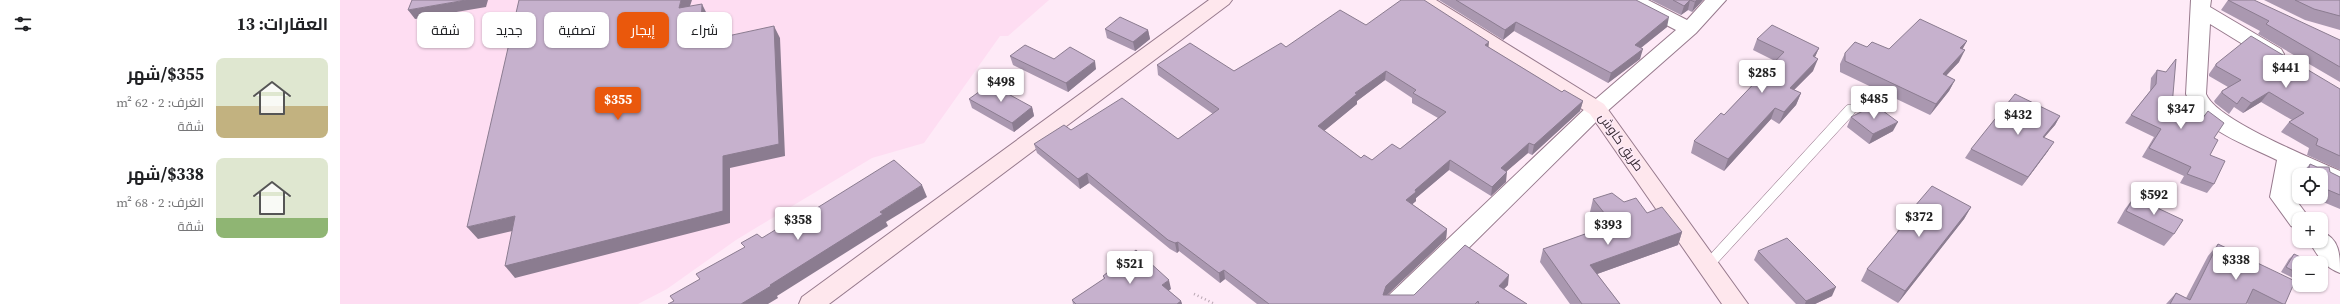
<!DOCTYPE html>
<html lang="ar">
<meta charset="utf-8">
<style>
:root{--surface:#fff;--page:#f6f6f6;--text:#202124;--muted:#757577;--accent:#ea580c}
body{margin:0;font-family:"Source Serif 4",Cairo,serif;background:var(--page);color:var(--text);direction:rtl;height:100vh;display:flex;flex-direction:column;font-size:15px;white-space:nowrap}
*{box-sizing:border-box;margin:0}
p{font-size:13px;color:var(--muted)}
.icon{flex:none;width:22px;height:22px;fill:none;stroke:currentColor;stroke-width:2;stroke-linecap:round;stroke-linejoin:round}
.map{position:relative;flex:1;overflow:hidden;direction:ltr}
.side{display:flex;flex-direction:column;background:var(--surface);width:340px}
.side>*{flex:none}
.guide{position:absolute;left:12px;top:12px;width:380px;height:36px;direction:rtl;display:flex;gap:8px}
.controls{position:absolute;left:1952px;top:168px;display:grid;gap:8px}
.controls a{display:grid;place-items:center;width:36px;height:36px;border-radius:8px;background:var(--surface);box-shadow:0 1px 3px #0004;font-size:20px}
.price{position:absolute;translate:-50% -34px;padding:0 9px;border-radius:4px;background:#fff;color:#222;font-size:13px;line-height:26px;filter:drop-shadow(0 1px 2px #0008)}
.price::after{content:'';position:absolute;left:50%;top:24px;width:12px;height:9px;margin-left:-6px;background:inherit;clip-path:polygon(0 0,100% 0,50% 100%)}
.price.selected{background:var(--accent);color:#fff}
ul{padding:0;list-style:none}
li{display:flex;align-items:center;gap:12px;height:100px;padding:0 12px}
li span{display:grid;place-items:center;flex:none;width:112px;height:80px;border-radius:8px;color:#555}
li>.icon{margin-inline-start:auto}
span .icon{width:48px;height:48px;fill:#fffc;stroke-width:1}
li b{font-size:17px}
h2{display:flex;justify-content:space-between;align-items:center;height:48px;padding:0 12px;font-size:17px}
.chip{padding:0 14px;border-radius:8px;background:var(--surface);box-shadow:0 1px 3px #0004;font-size:14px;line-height:36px}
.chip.selected{background:var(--accent);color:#fff}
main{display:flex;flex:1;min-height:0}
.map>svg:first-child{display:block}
.built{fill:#feddf2}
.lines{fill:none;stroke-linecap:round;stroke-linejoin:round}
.lane-casing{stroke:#977a8d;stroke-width:12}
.street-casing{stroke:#977a8d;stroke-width:2}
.secondary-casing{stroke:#977a8d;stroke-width:2}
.path{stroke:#b8a6b2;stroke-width:2.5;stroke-dasharray:1 3;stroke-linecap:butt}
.lane{stroke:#fff;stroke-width:11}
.street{fill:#fff;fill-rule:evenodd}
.secondary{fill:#fee7ed;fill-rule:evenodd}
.wall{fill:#aa98b0;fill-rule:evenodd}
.shaded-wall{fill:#8b7c90}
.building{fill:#c6b1cd;stroke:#8b7c90;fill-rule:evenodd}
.labels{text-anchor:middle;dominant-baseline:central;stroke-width:3;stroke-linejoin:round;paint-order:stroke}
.street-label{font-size:13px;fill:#382b34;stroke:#feeaf7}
</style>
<main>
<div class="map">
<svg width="2000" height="304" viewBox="0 0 2000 304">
<rect width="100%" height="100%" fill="#feeaf7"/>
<!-- built -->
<path class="built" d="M0 0H709L668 36H660L584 143 532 158 396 240 327 289 298 304H0Z"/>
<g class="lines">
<!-- lane casing -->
<g class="lane-casing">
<path id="lane" d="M1368 265 1510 110"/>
</g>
<!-- street casing -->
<g class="street-casing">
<path id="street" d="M1283 0H1308L1347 20 1365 0H1386L1356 33 1264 114 1072 304H1044L1047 297 1250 104 1336 30 1286 4Z
M1851 0H1871L1870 7 1941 49 1944 54 1941 59 1934 61 1927 59 1870 24 1866 94C1876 120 1972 158 2000 171V189L1981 181V175H1968L1957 170 1953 196 1970 219H1959V229L1951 226 1930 197 1937 160C1905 144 1859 130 1846 94Z
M1981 232C2000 238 2000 255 2000 273 1984 267 1977 255 1969 241H1981Z"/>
</g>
<!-- secondary casing -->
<g class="secondary-casing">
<path id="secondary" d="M869 0H892L889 4 489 304H459L462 297Z
M1072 0H1096L1264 104 1408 304H1382L1250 114 1075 4Z"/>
</g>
<!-- path -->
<path class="path" d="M854 294 875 304"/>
<!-- lane -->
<use href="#lane" class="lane"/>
<!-- street -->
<use href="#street" class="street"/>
<!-- secondary -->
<use href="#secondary" class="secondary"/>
</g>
<!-- wall -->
<path class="wall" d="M1099 0H1296L1327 27 1301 48 1300 59 1268 83 1174 31 1163 40Z
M1311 0H1363L1352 12 1348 10 1341 15Z
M1888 0 2000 40V82L1918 34 1920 31 1881 10Z
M1924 0H2000V30L1965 20Z
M1026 25 1148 47 1222 92 1243 101 1240 111 1192 155 1188 153 1166 171V182L1151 196 1109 170 1076 198V201L1072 204 1107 229 1106 239 1047 295H1074L1168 285 1164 289 1187 304H917L885 279 880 283 839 251 837 253 830 249 749 183 740 189 697 153 694 144 731 130 838 139 873 114 818 75 817 65 894 71 946 47ZM1045 80 1072 98V103L1098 118 1060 149 1032 160 1021 158 984 131 1017 104V101Z
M765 29 808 30 810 39 795 51 767 38Z
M1417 39 1479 48 1475 57 1473 71 1454 90 1461 93 1456 105 1439 124 1431 119 1384 171 1351 153 1354 141 1384 115 1435 61 1413 50Z
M1627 41 1622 49 1619 62 1606 76 1615 80 1609 91 1590 115 1500 72V64L1505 53 1527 47 1549 49Z
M670 56 714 59 756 69 728 92 673 65Z
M1876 64 2000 89V170L1967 155 1969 148 1941 132 1949 122 1952 120 1921 102 1903 113 1894 107 1889 114 1875 103 1874 101 1882 91 1888 87 1869 76V74Z
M1817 70 1832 106 1862 119 1868 111 1874 138 1870 155 1874 184 1867 193 1840 183 1844 176 1802 157 1814 137 1785 123 1791 115 1810 91 1811 78Z
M629 99 692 107 694 116 674 132 632 108Z
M1720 116 1715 125 1704 137 1708 151 1682 186 1625 158 1631 149Z
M1511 117 1553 131 1529 144 1507 127Z
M1970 164 2000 177V209L1971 197H1981V175H1961V174Z
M1959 182V192L1956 191Z
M1794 197 1834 234 1824 246 1777 223 1785 209Z
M1253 199 1284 202 1307 213 1342 232 1338 245 1257 274 1280 304H1230L1200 262 1203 249 1263 228 1250 212Z
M1631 207 1624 219 1558 303 1521 281 1527 269 1557 233V232L1563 220Z
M1878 244 1945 304H1908L1906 303V304H1826L1836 293 1846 298 1868 256Z
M1418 251 1492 296 1475 304H1456L1414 260Z
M1954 254 1959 263V281L1941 272 1949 259Z
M763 276 831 289 828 290 841 301 842 304H733L732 300 764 279Z"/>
<!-- shaded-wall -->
<path class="shaded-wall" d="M126 0H148L146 7 75 19 68 10Z
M341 0H352L345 21 339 8Z
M1350 0 1348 10 1341 15 1344 6Z
M1357 0H1363L1352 12 1355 2Z
M362 4 368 16 366 54 360 42Z
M1329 17 1327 27 1293 54 1295 45Z
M1176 22 1174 31 1163 40 1165 30Z
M434 26 440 38 445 156 390 168V223L175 278 165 266Z
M808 30 810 39 795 51 793 42Z
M1627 41 1621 52 1620 48Z
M1149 42 1148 52 1145 45Z
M1479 48 1474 59 1473 56Z
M1303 49 1300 59 1268 83 1271 73Z
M1625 50 1619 62 1597 85 1603 74Z
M1478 59 1473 71 1445 99 1450 88Z
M755 61 756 69 728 92 726 83Z
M1046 71 1045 80 1017 101V104L978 136V126L1015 93Z
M1615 80 1609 91 1590 115 1596 104Z
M1929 92 1921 102 1903 113 1911 103Z
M1461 93 1456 105 1439 124 1444 112Z
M1243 101 1240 111 1192 155 1194 145Z
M692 107 694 116 674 132 672 123Z
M1435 108 1431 119 1384 171 1388 159Z
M1720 116 1715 125 1697 146 1703 137Z
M1558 122 1553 131 1529 144 1533 134Z
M1714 142 1708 151 1682 186 1688 177Z
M1189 143 1188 153 1159 178 1161 168Z
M1110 160 1109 170 1076 198V201L1066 210V200L1075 190Z
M1167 172 1166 182 1151 196 1152 187Z
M747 173 749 183 740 189 738 179Z
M582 185 587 197 546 222 548 226 437 296 438 298 428 304H401L540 212Z
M1631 207 1624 219 1558 303 1565 291Z
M175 216 185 228 138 239 127 227Z
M1107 229 1106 239 1046 296 1043 295 1046 286Z
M1342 232 1338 245 1246 278 1250 265Z
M838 242 839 251 837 253 835 243Z
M884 270 885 279 880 283 879 273Z
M1169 275 1168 285 1157 296 1159 286Z
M829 280 831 289 824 294 822 285Z
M1496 287 1492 296 1475 304H1465L1466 301Z
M841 301 842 304H837Z"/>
<!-- building -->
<path class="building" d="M72 0H126L68 10Z
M179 0H341L339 8 362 4 360 42 434 26 439 144 383 156V211L165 266 175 216 127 227Z
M1061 0H1084L1149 42 1145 45 1222 92 1224 90 1243 101 1194 145 1189 143 1161 168 1167 172 1152 187 1110 160 1075 190 1076 192 1066 200 1107 229 1046 286 1043 295H1074L1125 245 1169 275 1159 286 1187 304H1139L1138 301 1135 304H929L884 270 879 273 838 242 835 243 828 240 747 173 738 179 694 144 724 125 731 130 782 98 838 139 879 109 817 65 850 43 894 71 941 43 946 47 1000 10 1026 25ZM1046 71 1076 90 1073 93 1106 112 1060 149 1052 144 1032 160 1024 155 1021 158 978 126 1017 94 1015 93Z
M1116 0H1296L1329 17 1295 45 1303 49 1271 73 1176 22 1165 30Z
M1333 0H1357L1355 2 1350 0 1344 6Z
M1888 0H1914L2000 40V67L1926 24 1929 21Z
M1955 0H2000V16L1974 9Z
M780 17 808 30 793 42 765 29Z
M1580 19 1627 41 1620 48 1625 50 1603 74 1615 80 1596 104 1505 61V53L1515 42 1527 47 1532 42 1549 49Z
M1432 25 1479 48 1473 56 1478 59 1450 88 1461 93 1444 112 1435 108 1388 159 1354 141 1381 113 1384 115 1444 52 1417 39Z
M1911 36 2000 89V156L1976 145 1978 139 1949 122 1964 113 1929 92 1911 103 1902 97 1897 104 1882 93V91L1901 80 1876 66V64Z
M685 45 714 59 730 47 755 61 726 83 670 56Z
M1836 59 1832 106 1862 119 1868 111 1884 123 1874 138 1878 140 1870 155 1885 161 1874 184 1847 174 1851 167 1809 148 1821 129 1791 115 1816 84 1817 70 1826 72Z
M650 84 692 107 672 123 629 99Z
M1675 94 1720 116 1703 137 1714 142 1688 177 1631 149Z
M1535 105 1558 122 1533 134 1511 117Z
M554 160 582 185 540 212 543 214 430 285 431 286 401 304H328L334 301 330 296 360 279 356 274 405 247 401 243 417 234 422 238 445 224 448 226Z
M1970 164 1977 167H1989L1990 172 2000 177V195L1981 187V175H1967Z
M1592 186 1631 207 1565 291 1527 269 1566 222 1563 220Z
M1272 193 1284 202 1296 198 1307 213 1322 207 1342 232 1250 265 1280 304H1242L1203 249 1273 224 1253 199Z
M1794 197 1843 220 1834 234 1786 211Z
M1447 238 1496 287 1466 301 1418 251Z
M1878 244 1955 281 1945 304H1943L1913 289 1906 304H1830L1836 293 1850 300Z
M796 250 829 280 822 285 841 301 837 304H736L732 300 765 278 763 276Z
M1954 254 1973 263H1959V274L1946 267Z"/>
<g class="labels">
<!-- street labels -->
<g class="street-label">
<text transform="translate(1281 142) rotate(55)">طريق كاوش</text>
</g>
</g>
</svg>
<div class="controls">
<a><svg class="icon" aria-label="locate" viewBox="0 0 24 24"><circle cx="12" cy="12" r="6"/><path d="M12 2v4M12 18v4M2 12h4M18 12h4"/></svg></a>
<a>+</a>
<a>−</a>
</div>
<b class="price" style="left:1946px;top:89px">$441</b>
<b class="price" style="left:1422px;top:94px">$285</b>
<b class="price" style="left:661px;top:103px">$498</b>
<b class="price" style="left:1534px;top:120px">$485</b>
<b class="price selected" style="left:278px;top:121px">$355</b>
<b class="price" style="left:1841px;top:130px">$347</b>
<b class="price" style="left:1678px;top:136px">$432</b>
<b class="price" style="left:1814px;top:216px">$592</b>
<b class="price" style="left:1579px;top:238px">$372</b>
<b class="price" style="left:458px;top:241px">$358</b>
<b class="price" style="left:1268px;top:246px">$393</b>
<b class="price" style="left:1896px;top:281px">$338</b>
<b class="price" style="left:790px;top:285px">$521</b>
<div class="guide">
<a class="chip">شراء</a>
<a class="chip selected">إيجار</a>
<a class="chip">تصفية</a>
<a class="chip">جديد</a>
<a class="chip">شقة</a>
</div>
</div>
<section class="side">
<h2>العقارات: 13<svg class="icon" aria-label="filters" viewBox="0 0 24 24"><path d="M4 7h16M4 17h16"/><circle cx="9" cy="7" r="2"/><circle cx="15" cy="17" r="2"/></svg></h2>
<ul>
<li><span style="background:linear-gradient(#dfe7d0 60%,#c2b280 0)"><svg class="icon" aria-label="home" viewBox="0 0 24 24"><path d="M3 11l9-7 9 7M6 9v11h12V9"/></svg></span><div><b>$355/شهر</b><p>الغرف: 2 · 62 m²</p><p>شقة</p></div></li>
<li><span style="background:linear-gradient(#dfe7d0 75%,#8fb573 0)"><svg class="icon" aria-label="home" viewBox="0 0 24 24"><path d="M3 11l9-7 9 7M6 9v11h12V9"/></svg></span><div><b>$338/شهر</b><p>الغرف: 2 · 68 m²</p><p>شقة</p></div></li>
</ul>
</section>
</main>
